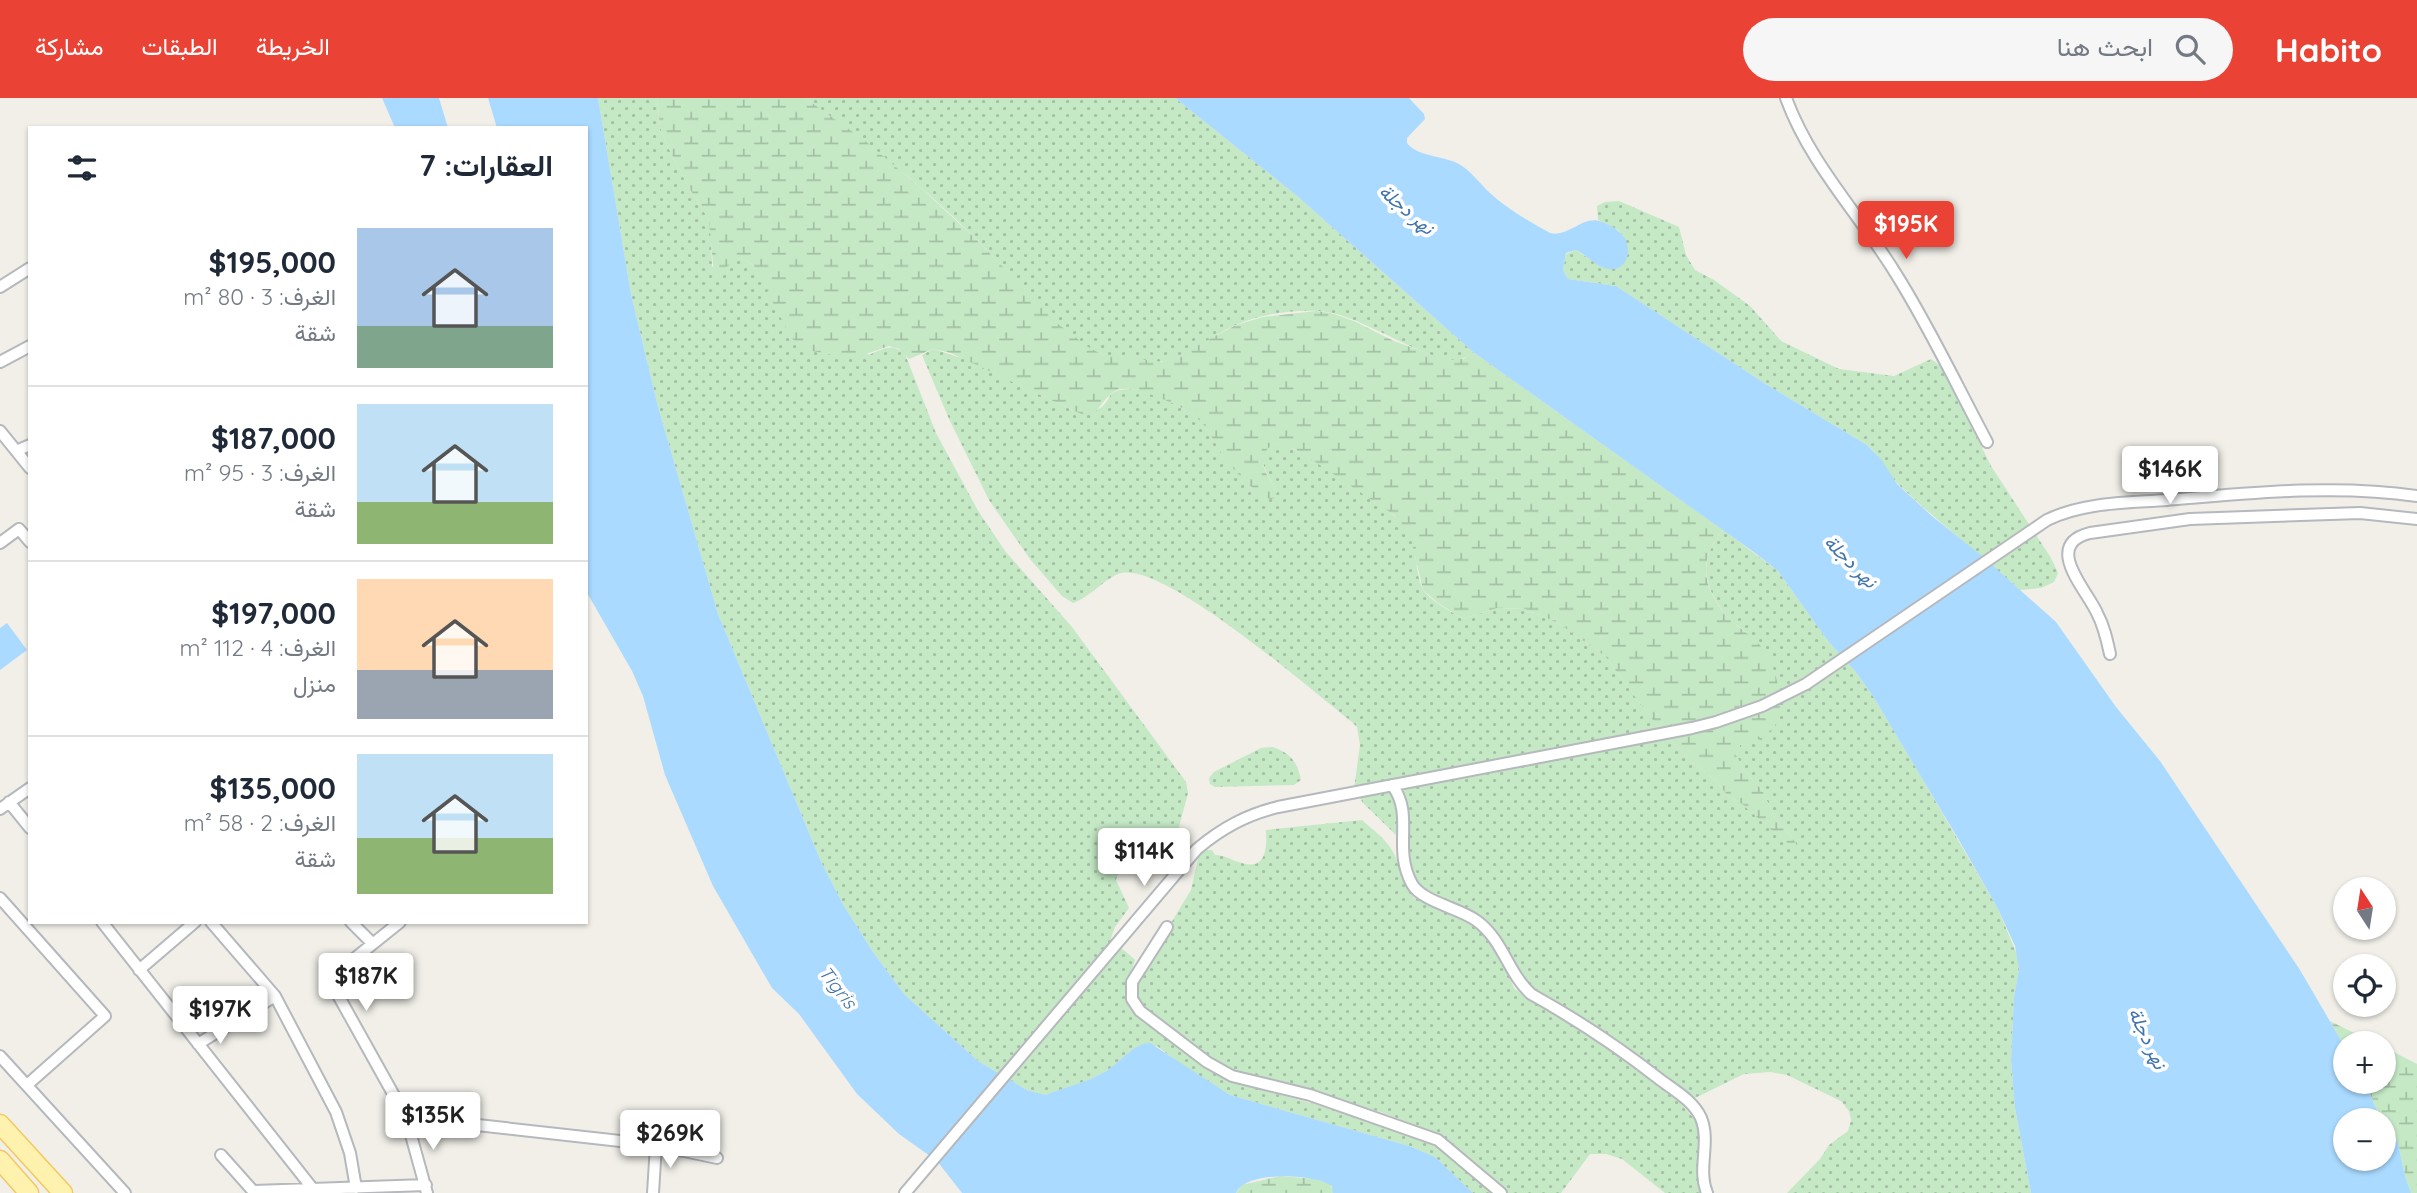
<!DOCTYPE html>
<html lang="ar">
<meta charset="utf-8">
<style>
:root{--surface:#fff;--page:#f6f6f7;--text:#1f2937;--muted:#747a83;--line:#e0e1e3;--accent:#ea4335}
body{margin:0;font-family:Quicksand,Vazirmatn,sans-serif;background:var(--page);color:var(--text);direction:rtl;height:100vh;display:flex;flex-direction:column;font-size:26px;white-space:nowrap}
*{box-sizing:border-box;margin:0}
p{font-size:23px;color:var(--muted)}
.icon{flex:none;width:38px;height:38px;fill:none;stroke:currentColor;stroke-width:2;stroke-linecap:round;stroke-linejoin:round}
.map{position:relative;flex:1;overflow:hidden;direction:ltr}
.side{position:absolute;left:28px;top:28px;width:560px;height:798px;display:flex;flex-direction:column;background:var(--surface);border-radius:0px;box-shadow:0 2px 5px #0004;direction:rtl}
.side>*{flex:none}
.needle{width:46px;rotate:348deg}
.fabs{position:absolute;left:2333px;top:779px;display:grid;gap:14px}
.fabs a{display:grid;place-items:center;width:63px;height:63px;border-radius:50%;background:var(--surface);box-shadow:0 2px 5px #0004;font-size:35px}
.price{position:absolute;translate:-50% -60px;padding:0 16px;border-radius:7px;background:#fff;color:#222;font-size:23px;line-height:46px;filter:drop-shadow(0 2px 4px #0008)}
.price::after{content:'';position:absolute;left:50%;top:42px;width:21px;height:16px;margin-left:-10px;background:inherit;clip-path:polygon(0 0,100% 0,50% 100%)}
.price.current{background:var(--accent);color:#fff}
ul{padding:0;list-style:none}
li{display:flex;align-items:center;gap:21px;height:175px;padding:0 35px}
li+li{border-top:2px solid var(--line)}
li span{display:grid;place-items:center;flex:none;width:196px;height:140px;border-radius:0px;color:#555}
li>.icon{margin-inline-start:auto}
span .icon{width:84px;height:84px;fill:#fffc;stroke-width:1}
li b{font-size:30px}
h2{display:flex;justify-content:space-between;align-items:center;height:84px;padding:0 35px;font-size:30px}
header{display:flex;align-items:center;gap:42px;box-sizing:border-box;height:98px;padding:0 35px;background:var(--accent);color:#fff}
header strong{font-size:33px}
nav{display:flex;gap:38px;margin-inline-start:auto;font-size:24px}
.search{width:490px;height:63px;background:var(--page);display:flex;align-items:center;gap:18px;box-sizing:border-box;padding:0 24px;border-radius:38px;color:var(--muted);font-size:26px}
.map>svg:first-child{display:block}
.grass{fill:url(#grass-dots)}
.wetland{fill:url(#wetland-marsh)}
.water{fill:#aadaff}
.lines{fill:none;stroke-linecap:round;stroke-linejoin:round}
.street-casing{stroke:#b5b8bc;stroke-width:14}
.primary-casing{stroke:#f2c960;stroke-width:21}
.street{stroke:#fff;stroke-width:10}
.primary{stroke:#fff2af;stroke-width:18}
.labels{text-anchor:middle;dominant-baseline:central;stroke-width:7;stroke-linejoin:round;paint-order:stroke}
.water-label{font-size:19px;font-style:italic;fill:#4174aa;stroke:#fff}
</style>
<header>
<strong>Habito</strong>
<div class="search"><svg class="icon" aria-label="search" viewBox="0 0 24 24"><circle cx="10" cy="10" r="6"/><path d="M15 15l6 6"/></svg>ابحث هنا</div>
<nav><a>الخريطة</a><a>الطبقات</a><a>مشاركة</a></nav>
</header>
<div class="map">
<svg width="2417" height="1095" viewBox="0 0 2417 1095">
<defs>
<pattern id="grass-dots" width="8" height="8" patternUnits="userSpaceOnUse" patternTransform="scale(1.75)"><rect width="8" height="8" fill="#c5e8c5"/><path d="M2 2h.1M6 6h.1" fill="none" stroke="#a3c0a4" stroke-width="1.8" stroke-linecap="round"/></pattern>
<pattern id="wetland-marsh" width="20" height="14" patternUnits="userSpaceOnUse" patternTransform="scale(1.75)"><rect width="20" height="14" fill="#c5e8c5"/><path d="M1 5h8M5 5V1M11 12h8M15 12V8" fill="none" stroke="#a3c0a4"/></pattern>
</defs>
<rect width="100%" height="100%" fill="#f1efe8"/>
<!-- grass -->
<path class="grass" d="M598 0H657L660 29 667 47 688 88 709 122 711 136 712 168 720 177 724 170 740 160 749 164 756 171 869 257C883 251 892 245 905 256L936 335 977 411 1005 453 1072 529 1186 684 1188 695 1178 733 1162 747 1118 775 1116 782 1129 810 1115 829 1111 840C1118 850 1127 853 1135 862L1125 895 1130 911 1216 975 1232 984 1348 1015 1440 1049 1494 1095H1473L1435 1059 1409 1048 1230 997 1179 965 1157 948 1133 951 1108 972 1091 981 1052 995 1044 997 1027 992 978 963 904 896 873 854 844 808 822 766 718 516 657 305 631 196Z
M805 0H1175L1296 97 1473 254C1467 259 1462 262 1454 263 1444 264 1434 258 1424 254 1396 243 1354 218 1327 214 1298 210 1259 216 1233 228 1211 239 1177 266 1152 264 1132 262 1107 260 1090 251 1052 230 1009 173 976 141 924 88 865 43 805 0Z
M1619 103 1679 129 1686 157 1695 172 1714 182 1750 208 1781 243 1839 271 1894 278 1931 261 1942 269 1991 368 2051 460 2058 475 2054 484 2041 490 2020 492C1981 457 1939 425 1901 389 1887 376 1882 358 1867 347L1764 285 1616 188 1568 181 1563 172 1566 156 1576 152 1594 164 1624 139 1618 132 1598 122 1597 108 1605 104Z
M933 251 965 261 1083 317C1089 315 1098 312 1103 308 1109 302 1109 295 1117 293 1138 285 1181 307 1197 320 1207 328 1213 340 1219 351 1233 373 1252 389 1275 400L1277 393C1270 382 1248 349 1277 346 1293 344 1375 402 1391 415 1398 421 1407 432 1411 441 1417 455 1416 481 1424 493 1433 505 1451 513 1463 521L1497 510 1525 511 1558 525 1605 558 1651 620 1688 661 1715 682 1729 699 1742 706 1792 749 1796 745 1774 718 1762 692 1744 672 1736 657 1740 647 1769 635C1764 612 1759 589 1754 565 1753 558 1752 546 1749 539 1745 531 1734 526 1729 520 1703 491 1697 463 1723 432L1778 473 1828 543 1855 573 1873 598 1919 675 1998 811 2018 859 2019 871 2014 899 2011 963 2015 1010 2031 1095H1787L1820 1061 1829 1047 1848 1033 1851 1022 1849 1013 1841 1003 1787 977 1770 974 1744 976 1693 1001 1601 932 1531 891 1526 886 1502 841 1494 831 1475 814 1425 794 1414 781 1398 739 1363 705 1354 691 1360 647 1357 629 1352 624C1312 593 1167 466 1122 475 1108 477 1091 499 1073 505L1062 498 1030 461 989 402 949 321 922 257Z
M1273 649C1291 656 1297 663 1301 682L1294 687 1215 689 1210 686 1209 680 1214 674 1261 650Z
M1362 722C1373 732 1386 741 1393 754 1401 769 1404 787 1414 800L1460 819 1473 827 1485 837 1502 862 1514 890 1520 895 1600 940 1675 999 1696 1023 1700 1035 1699 1086 1702 1095H1665L1622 1061 1606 1056H1590L1561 1095H1508L1444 1040 1432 1034 1381 1014 1245 978C1204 961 1172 932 1137 905L1134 892 1139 878 1191 792 1200 752H1212L1215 757C1226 757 1232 763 1242 765 1267 773 1267 748 1266 732Z"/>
<!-- wetland -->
<path class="wetland" d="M657 0H805L864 42 921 90 975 140 1058 226 1088 249 1101 256 1161 264 1176 259 1236 227 1263 219 1316 213 1331 215 1354 223 1394 243 1446 262 1464 261 1473 254 1723 432C1696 463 1703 495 1732 523 1743 533 1760 544 1767 557 1778 576 1788 617 1770 635 1763 641 1748 644 1740 647L1736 657 1744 672 1762 692 1774 718 1796 745V749L1792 750 1742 706 1729 699 1715 682 1688 661 1651 620 1605 558 1558 525 1525 511 1497 510 1463 521 1438 505 1423 492 1411 441 1394 417 1311 361 1294 351 1275 346C1252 357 1267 378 1277 393L1275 400 1270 401C1251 392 1232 371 1220 353 1213 342 1209 331 1199 322 1185 309 1164 301 1146 295 1137 292 1124 288 1115 293 1106 298 1100 310 1092 317H1083L951 255 933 251 909 261 899 251 889 248 852 261 808 252 791 240 756 171 749 164 740 160 725 170 720 177H714L709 122 688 88 667 47 660 29Z
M2330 923 2374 945H2345V949Z
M2384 949 2417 966V1095H2411L2405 1078 2398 1045 2381 1022 2365 984H2384Z
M1280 1078 1315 1081 1330 1086 1334 1092 1333 1095H1236L1242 1087Z"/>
<!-- water -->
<path class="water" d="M382 0H439L448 30H395Z
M488 0H598L631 196 657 305 718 516 822 766 844 808 873 854 904 896 978 963 1027 992 1045 997 1091 981 1108 972 1133 951 1143 946 1150 945 1230 997 1409 1048 1435 1059 1473 1095H1333L1332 1088C1314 1076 1246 1072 1236 1095H962L937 1063 899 1036 857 996 799 916 772 890 713 788 665 677 643 598 632 573 586 493V30H497Z
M1175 0H1409L1424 16 1425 21 1407 40V45C1416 58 1443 58 1457 65 1471 72 1479 85 1490 95 1507 111 1529 123 1550 135 1569 140 1583 116 1602 124 1610 127 1619 132 1624 139 1632 152 1628 173 1609 171 1597 170 1587 157 1576 152L1566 155 1563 172 1568 181 1616 188 1764 285 1867 347 1881 361 1897 386 1933 419 1982 458 2056 524 2116 609 2160 663 2300 872 2345 949V984H2365L2381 1022H2345V1060H2384V1026L2398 1045 2405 1078 2411 1095H2031L2015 1010 2011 963 2014 899 2019 871 2015 848 1998 811 1960 744 1873 598 1855 573 1828 543 1778 473 1755 455 1473 254 1296 97Z
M7 525 27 552 0 572V530Z"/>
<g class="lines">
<!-- street casing -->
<g class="street-casing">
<path id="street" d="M1786 0C1810 66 1860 117 1896 176 1930 230 1957 288 1987 344
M0 189 30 170
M0 264 30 248
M0 333 30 370
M16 353 30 347
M0 445 19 431 30 444
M2110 556C2107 542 2104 528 2097 515 2087 492 2042 447 2090 435L2190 421 2360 415 2417 421
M1392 687C1415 717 1392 750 1412 786 1422 804 1460 810 1477 823 1503 842 1508 875 1531 896 1576 921 1617 948 1658 980 1672 991 1693 1002 1701 1020 1711 1044 1697 1071 1707 1095
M9 704 30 730
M0 711 30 690
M0 800 105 918 27 987
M102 824 313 1091
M211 824 275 898 336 1014 350 1055 356 1090
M351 824 372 845
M400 824 339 873C335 882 335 888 338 897L406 1019 427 1095
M1167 829 1132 884V901L1140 913 1207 964 1232 978 1310 997 1438 1042 1501 1095
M139 872 195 824
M198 946 275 898
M0 958 125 1095
M406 1019 656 1047 717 1060
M221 1057 253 1093 426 1087
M653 1095 656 1047
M905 1095 1197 751C1222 730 1246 717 1278 709L1692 630 1716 624 1762 608 1806 586 2047 422C2084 404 2127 405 2167 402 2248 395 2336 386 2417 398"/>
</g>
<!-- primary casing -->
<g class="primary-casing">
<path id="primary" d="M0 1026 63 1095
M0 1062 29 1095"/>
</g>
<!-- street -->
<use href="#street" class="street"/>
<!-- primary -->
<use href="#primary" class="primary"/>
</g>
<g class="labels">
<!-- water labels -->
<g class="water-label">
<text transform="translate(1407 111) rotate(41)">نهر دجلة</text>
<text transform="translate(1851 463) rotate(45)">نهر دجلة</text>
<text transform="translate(838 889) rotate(52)">Tigris</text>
<text transform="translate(2148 940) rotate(65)">نهر دجلة</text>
</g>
</g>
</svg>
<div class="fabs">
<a><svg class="needle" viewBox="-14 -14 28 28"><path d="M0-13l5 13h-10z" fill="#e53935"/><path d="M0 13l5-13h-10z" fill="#747a83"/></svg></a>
<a><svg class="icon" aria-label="locate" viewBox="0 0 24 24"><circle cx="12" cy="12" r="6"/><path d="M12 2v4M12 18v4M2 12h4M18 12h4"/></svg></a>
<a>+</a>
<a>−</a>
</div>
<b class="price current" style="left:1906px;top:163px">$195K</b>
<b class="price" style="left:2170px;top:408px">$146K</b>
<b class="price" style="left:1144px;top:790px">$114K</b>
<b class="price" style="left:366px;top:915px">$187K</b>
<b class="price" style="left:220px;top:948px">$197K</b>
<b class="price" style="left:433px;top:1054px">$135K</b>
<b class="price" style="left:670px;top:1072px">$269K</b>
<section class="side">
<h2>العقارات: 7<svg class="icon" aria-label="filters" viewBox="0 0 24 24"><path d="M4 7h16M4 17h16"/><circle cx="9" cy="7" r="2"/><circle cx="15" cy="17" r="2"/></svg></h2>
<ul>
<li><span style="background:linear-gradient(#a9c7e8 70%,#7fa58c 0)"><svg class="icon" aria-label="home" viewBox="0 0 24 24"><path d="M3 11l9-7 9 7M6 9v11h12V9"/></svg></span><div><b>$195,000</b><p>الغرف: 3 · 80 m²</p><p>شقة</p></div></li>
<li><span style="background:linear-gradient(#bfe0f5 70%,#8fb573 0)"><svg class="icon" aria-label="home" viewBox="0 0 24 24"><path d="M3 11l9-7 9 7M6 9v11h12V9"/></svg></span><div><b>$187,000</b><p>الغرف: 3 · 95 m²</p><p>شقة</p></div></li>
<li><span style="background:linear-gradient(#ffd9b3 65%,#9aa5b1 0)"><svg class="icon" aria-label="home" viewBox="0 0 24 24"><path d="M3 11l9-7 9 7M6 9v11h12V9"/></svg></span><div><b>$197,000</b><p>الغرف: 4 · 112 m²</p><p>منزل</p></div></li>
<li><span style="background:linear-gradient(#bfe0f5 60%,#8fb573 0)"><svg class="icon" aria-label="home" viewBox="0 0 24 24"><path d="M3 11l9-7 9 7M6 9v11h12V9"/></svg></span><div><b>$135,000</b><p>الغرف: 2 · 58 m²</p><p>شقة</p></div></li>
</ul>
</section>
</div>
